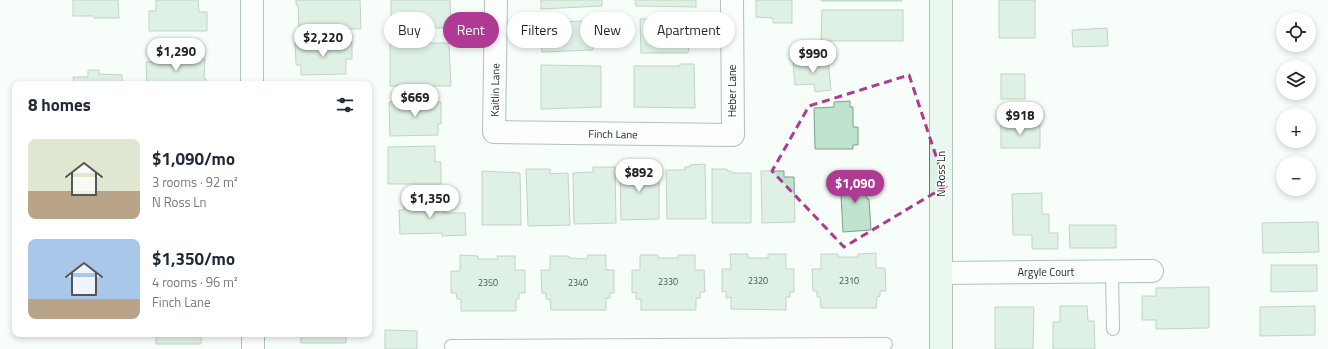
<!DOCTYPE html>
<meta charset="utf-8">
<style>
:root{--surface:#fff;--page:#f2f2f3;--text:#1f2937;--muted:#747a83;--accent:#ae3a94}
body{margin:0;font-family:"Titillium Web",sans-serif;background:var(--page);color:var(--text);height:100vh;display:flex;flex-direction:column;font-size:15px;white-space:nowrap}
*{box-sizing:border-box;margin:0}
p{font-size:13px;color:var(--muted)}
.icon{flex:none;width:22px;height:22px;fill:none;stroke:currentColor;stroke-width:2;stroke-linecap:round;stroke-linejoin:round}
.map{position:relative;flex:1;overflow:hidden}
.sheet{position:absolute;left:12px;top:81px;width:360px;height:256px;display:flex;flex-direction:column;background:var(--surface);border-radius:8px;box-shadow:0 2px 6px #0003}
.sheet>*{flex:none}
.top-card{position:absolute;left:384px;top:12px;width:380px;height:36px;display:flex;gap:8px}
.buttons{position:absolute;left:1276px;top:12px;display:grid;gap:8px}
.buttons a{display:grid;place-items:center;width:40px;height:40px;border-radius:50%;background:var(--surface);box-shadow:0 2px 6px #0003;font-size:20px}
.price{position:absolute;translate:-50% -34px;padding:0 9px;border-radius:14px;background:#fff;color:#222;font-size:13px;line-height:26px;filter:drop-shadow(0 1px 2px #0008)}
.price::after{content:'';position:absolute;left:50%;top:24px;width:12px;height:9px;margin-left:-6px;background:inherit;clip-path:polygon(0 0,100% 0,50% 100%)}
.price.on{background:var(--accent);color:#fff}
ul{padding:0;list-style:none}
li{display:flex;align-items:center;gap:12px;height:100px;padding:0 16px}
li span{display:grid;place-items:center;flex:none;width:112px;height:80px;border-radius:8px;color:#555}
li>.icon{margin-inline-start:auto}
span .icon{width:48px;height:48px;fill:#fffc;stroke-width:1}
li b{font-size:17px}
h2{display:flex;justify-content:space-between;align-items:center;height:48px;padding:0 16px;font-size:17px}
.tag{padding:0 14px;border-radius:18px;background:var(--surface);box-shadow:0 2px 6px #0003;font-size:14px;line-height:36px}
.tag.on{background:var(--accent);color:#fff}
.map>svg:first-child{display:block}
.building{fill:#c0e3cd;stroke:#7e9f8b}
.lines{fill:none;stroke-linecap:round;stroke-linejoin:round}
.service-casing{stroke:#5b7b68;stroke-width:14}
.minor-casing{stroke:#5b7b68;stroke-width:24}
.secondary-casing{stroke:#5b7b68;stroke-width:24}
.service{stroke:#fff;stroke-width:12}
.minor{stroke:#fff;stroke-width:22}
.secondary{stroke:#d9f2e4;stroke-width:22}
.marked{fill:none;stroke:#ae3a94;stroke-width:3;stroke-dasharray:8 5;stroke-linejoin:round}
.labels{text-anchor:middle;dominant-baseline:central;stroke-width:3;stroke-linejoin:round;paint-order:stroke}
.number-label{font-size:9px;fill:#43554a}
.street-label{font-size:11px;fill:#19261e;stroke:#fff}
</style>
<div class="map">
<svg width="1328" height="349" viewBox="0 0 1328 349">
<rect width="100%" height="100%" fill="#f7fef9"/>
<!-- building -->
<path class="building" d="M73 0H118L119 18H94V16H73Z
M156 0H198L199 12H207V31H149V11H156Z
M296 0H360L361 29 299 28 298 5H296Z
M391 0H450L451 28H391Z
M541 0H602V6L541 9Z
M635 0H696V7L636 6Z
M756 0H792V23H773V18L756 17Z
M821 0H902V1H821Z
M999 0H1035V38H999Z
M822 10H903V41H821Z
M640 19H695L696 41H688L690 42 688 53H641Z
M585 21V23H592L593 50 542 52 540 36 542 34V29H553V22Z
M1107 28 1108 46 1073 47 1072 30Z
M352 42V59H346V74L301 75V65H296L295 43Z
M435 43H449L451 86H390V44Z
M154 59H205L204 79H206V84H147L146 62H154Z
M828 59 831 90 815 92 814 84 795 85 793 63Z
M680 64H694L695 108 634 107V66H680Z
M541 65 601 66V107L541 109Z
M88 70H99V74L122 75V84H74L73 77H88Z
M1001 74H1025V99H1001Z
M850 101V107H853V127H858V145H853V149H815L814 108 834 107V102Z
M389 102H441V124H438V135L390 136Z
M1001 123H1040V148H1001Z
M435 146V162H441V184H388V147Z
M705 164 706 219H667L666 170H685V167H690V165Z
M620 165H635V168L640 167V170H659V219L621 220Z
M593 167H615L616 223 574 224 573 173 593 172Z
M526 169H550V174L568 173 570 225 528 226Z
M712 169H727V171H731L732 173H751V223H712Z
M482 171 520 173 521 225H482Z
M761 171H784V177H794L795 222 762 223Z
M865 176 867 199H869L871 230 843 232 840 177Z
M1042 193V214H1049V233H1058V249H1032V235H1013L1012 194Z
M404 200H440V205H444L445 213H465L466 235 442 236V233L400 234 399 210H404Z
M1318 222 1319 252 1263 253 1262 223Z
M1069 225H1116V248H1070Z
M876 253V268H885L886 291H880V296L877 297 876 308H821L820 297H817V291H813L812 269H821V254H838V257H858V254Z
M730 254H748V258H768V254H786V269H794V292H790V297H786V310L731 309V297L726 298V291L722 292V269H731Z
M460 255 478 256V259H498L497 256H515V270H525V293H519V299H516V311H461V299H457L456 293H451V271H460Z
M588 255H606V270H614V293H610V298H606V310H551L550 299H546V293H542L541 270H550V256H569V258L587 259Z
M640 255H658V258H678V255H695V270H704L705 292H700V298H696V310H641V299H636V292L632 293V270H640Z
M1271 265H1317V291L1271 292Z
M1209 287V328L1156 329V320H1142V296H1156V288Z
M1060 306H1087L1088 321H1094L1095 349H1053V322H1060Z
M1315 306V335L1260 336V307Z
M995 307H1034L1033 349H995Z
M385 330 417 331V349H385Z
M156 334H207H201V344H156Z
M301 334H346V343H301Z"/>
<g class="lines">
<!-- service casing -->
<g class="service-casing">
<path id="service" d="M1112 271 1113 329
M451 346 886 344"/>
</g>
<!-- minor casing -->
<g class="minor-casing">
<path id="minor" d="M252 0V84
M496 0 494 132 733 135 732 0
M941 273 1152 271
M253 334V349"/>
</g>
<!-- secondary casing -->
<g class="secondary-casing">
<path id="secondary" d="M941 349V0"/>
</g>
<!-- service -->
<use href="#service" class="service"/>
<!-- minor -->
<use href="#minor" class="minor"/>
<!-- secondary -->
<use href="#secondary" class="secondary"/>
</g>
<!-- marked area -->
<path d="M0 0H1328V349H0ZM909 75 946 186 844 247 772 171 809 106Z" fill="#f7fef9" fill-opacity=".55" fill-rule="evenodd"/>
<path class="marked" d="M909 75 946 186 844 247 772 171 809 106Z"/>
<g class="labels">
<!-- number labels -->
<g class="number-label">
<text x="758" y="280">2320</text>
<text x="849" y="280">2310</text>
<text x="668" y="281">2330</text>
<text x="488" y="282">2350</text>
<text x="578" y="282">2340</text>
</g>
<!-- street labels -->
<g class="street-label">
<text transform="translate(495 90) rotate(-89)">Kaitlin Lane</text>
<text transform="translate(732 91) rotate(-90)">Heber Lane</text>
<text transform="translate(613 134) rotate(1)">Finch Lane</text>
<text transform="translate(941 174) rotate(-90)">N Ross Ln</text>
<text x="1046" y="272">Argyle Court</text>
</g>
</g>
</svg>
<div class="buttons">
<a><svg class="icon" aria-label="locate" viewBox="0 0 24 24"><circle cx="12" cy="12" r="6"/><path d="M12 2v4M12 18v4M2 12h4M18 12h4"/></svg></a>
<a><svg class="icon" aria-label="layers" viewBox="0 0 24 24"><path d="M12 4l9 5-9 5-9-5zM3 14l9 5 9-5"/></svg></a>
<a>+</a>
<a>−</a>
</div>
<b class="price" style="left:323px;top:58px">$2,220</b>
<b class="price" style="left:176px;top:72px">$1,290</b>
<b class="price" style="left:813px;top:74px">$990</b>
<b class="price" style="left:415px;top:118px">$669</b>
<b class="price" style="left:1020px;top:136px">$918</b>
<b class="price" style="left:639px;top:193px">$892</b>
<b class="price on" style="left:855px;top:204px">$1,090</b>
<b class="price" style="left:430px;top:219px">$1,350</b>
<div class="top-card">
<a class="tag">Buy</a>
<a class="tag on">Rent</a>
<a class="tag">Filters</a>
<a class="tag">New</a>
<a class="tag">Apartment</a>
</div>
<section class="sheet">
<h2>8 homes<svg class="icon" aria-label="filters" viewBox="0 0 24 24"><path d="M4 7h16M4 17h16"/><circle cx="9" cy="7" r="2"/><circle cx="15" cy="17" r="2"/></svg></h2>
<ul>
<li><span style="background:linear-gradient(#dfe7d0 65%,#b9a48a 0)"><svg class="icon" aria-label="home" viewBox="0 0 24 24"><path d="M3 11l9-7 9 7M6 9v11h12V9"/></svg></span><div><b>$1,090/mo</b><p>3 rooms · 92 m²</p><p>N Ross Ln</p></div></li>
<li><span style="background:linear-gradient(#a9c7e8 75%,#b9a48a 0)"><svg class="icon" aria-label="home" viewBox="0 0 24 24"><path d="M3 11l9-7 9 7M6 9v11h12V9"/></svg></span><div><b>$1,350/mo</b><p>4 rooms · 96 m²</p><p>Finch Lane</p></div></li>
</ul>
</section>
</div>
